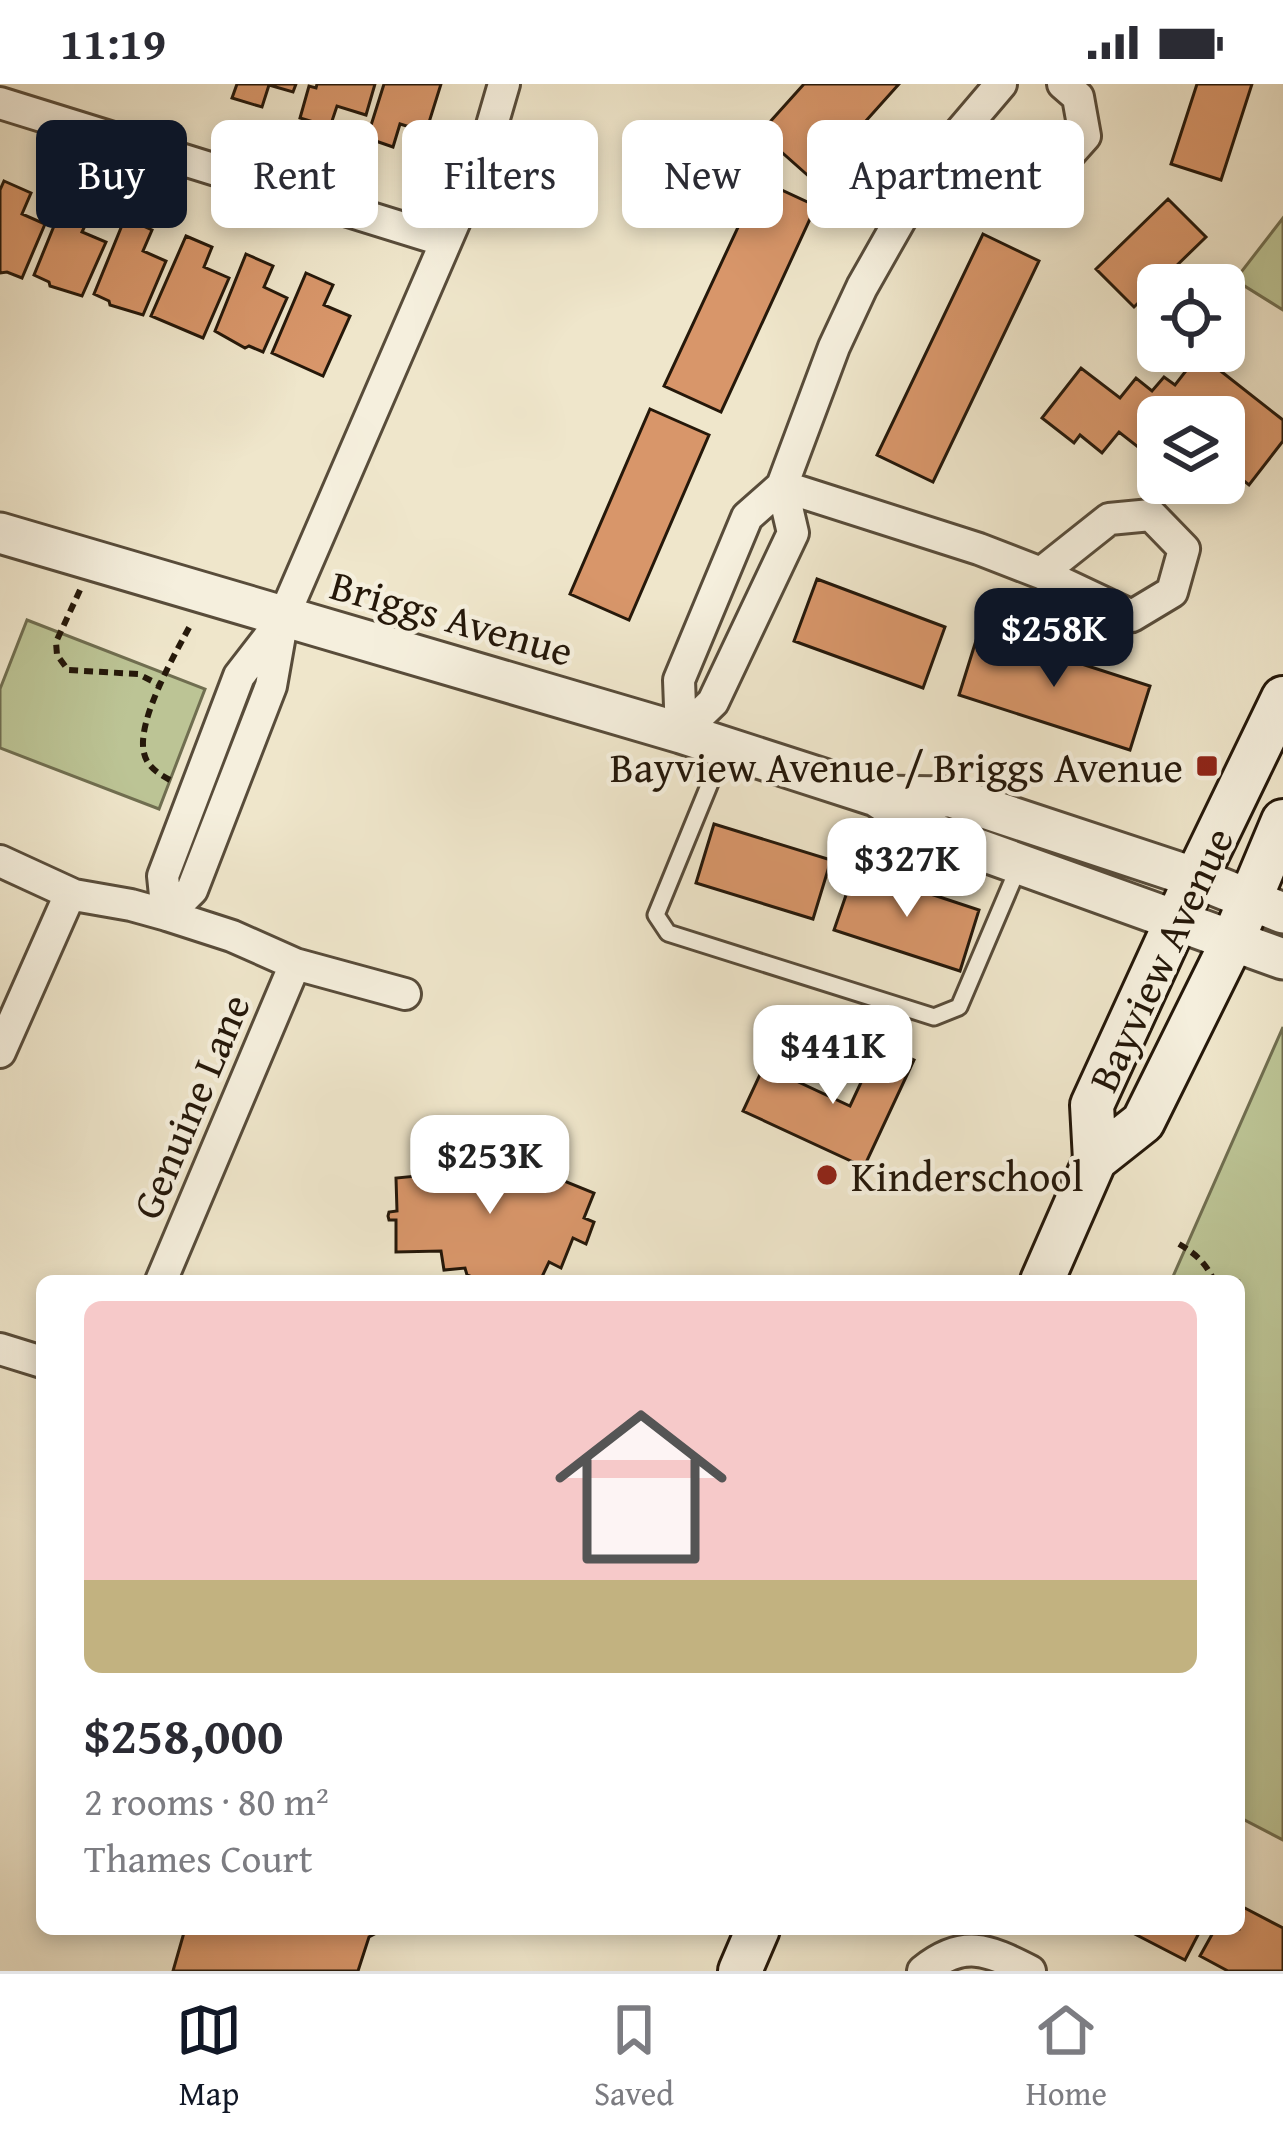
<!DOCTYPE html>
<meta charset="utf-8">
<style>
:root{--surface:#fff;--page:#f2f2f3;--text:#2b2b33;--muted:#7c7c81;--line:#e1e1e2;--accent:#111827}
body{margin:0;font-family:"Gentium Book Plus",serif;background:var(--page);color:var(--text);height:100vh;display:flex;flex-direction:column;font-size:45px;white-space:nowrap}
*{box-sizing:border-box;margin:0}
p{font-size:39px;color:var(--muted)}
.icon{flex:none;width:66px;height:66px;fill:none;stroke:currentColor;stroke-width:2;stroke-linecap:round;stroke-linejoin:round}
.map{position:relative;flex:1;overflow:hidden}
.side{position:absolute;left:36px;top:1191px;width:1209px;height:660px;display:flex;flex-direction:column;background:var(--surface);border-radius:18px;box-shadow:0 6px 18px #0003}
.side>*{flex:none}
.hud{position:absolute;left:36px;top:36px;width:1212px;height:108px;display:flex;gap:24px}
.buttons{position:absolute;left:1137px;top:180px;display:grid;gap:24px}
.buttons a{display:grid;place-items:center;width:108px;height:108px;border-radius:18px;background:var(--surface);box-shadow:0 6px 18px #0003;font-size:60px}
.price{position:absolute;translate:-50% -102px;padding:0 27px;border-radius:24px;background:#fff;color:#222;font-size:39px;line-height:78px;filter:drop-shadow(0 3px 6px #0008)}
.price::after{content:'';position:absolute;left:50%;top:72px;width:36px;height:27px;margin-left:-18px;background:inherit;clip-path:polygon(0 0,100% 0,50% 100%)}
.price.on{background:var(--accent);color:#fff}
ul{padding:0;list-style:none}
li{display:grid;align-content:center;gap:24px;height:636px;padding:0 48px}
li span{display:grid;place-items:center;height:372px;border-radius:18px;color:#555}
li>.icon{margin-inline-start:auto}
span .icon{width:216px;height:216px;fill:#fffc;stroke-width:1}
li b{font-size:51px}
.chip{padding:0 42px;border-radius:18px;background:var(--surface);box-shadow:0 6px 18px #0003;font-size:42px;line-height:108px}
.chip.on{background:var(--accent);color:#fff}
.status{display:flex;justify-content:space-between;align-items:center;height:84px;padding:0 60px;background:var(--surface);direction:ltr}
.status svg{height:33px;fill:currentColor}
.tabs{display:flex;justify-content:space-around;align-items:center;height:168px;border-top:3px solid var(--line);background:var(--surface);font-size:33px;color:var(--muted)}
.tabs a{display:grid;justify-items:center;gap:6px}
.tabs .on{color:var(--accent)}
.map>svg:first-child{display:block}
.green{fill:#bcc495;stroke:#706e50;stroke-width:3}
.building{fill:#d8966a;stroke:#25180a;stroke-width:3}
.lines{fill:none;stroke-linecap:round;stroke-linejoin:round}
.service-casing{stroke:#584c3a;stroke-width:21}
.minor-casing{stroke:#584c3a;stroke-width:36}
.tertiary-casing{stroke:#584c3a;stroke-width:45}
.secondary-casing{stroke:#25180a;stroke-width:48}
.path{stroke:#25180a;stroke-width:6;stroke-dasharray:9 6;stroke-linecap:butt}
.service{stroke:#f5efdd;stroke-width:15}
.minor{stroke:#f5efdd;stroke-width:30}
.tertiary{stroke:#f5efdd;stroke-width:39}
.secondary{stroke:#f5efdd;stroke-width:42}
.poi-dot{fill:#8f2418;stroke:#f5efdd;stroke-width:4.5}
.labels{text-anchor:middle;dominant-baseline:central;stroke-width:9;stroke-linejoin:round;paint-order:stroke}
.street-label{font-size:42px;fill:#25180a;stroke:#f5efdd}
.poi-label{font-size:42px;fill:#25180a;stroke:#f5efdd;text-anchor:end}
</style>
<div class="status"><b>11:19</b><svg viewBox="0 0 49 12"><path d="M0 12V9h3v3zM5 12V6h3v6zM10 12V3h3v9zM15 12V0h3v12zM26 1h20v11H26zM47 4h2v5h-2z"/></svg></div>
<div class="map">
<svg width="1283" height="1887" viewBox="0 0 1283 1887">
<rect width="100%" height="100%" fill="#efe6cb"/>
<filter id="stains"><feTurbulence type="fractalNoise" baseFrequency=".00167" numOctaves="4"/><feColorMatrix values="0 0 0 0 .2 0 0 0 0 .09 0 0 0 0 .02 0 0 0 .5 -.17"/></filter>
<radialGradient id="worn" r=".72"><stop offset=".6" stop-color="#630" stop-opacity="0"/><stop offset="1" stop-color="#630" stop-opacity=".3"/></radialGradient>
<!-- green -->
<path class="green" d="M1283 134V226L1235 196Z
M27 536 205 605 159 725 0 664V605Z
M1283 943V1756L1239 1733V1197H1171Z"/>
<!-- building -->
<path class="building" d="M237 0H296L293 8 269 1 262 23 232 14Z
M317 0H375L366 31 337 22 330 43 300 34 309 2 316 4Z
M384 0H441L426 48 400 40 393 63 367 54Z
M804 0H899L813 96 760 49Z
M1197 0H1252L1221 96 1171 80Z
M760 96 816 122 721 328 664 302Z
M4 97 31 109 22 130 45 140 22 194 7 188 0 189V106Z
M65 115 92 127 82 148 106 158 82 212 50 202 49 198 34 191Z
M1168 115 1206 153 1134 223 1096 185Z
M125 134 152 146 143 167 166 177 143 231 110 221 109 217 94 210Z
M983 150 1039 177 933 398 877 371Z
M186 152 212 163 204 183 229 194 203 254 151 232Z
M246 170 273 182 264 203 287 214 263 268 249 262 245 264 215 247Z
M306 189 333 201 324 221 350 232 323 292 272 269Z
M1199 270 1283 336V357L1249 401 1224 381V333H1158V360L1147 352 1138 363 1119 348 1102 369 1080 351 1074 359 1042 334 1081 284 1120 314 1136 294 1152 307 1164 293 1175 301Z
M650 325 709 351 629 536 570 510Z
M817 495 945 543 923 604 794 557Z
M979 547 1150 602 1130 666 959 611Z
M714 740 831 776 813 835 696 799Z
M855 785 979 826 960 887 834 846Z
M879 960 914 976 864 1083 743 1027 764 982 850 1022Z
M464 1062 462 1072H499V1089L532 1087V1091L547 1090 594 1109 584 1134 594 1138 586 1160 573 1154 561 1184 549 1178 540 1197H482L467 1191 465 1184 444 1186 441 1167 396 1168V1136H389L388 1132 389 1128 397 1127 396 1094 438 1090 436 1063Z
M1239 1821 1283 1844V1887H1228L1200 1872 1215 1845H1239Z
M185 1845H384L369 1853 358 1887H173Z
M1125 1845H1201L1185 1876Z"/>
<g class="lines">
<!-- service casing -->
<g class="service-casing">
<path id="service" d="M724 665 656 831 668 849 934 933 959 923 1019 782"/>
</g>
<!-- minor casing -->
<g class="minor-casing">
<path id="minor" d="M0 19 445 157
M944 67 990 66 1023 83 1060 80 1085 52 1078 13 1063 0
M782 402 979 465 1041 489
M1151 431 1184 465 1172 508 1132 532 1041 489 1109 435Z
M681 649 679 596 747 433 782 402 834 263 862 203 900 136 944 67 1001 0
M681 649 713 618 793 449 782 402
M0 777 74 811 131 821 167 831 232 852 295 880 161 1197
M167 831 192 806 271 602 283 534 483 72 504 0
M167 831 163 792 239 592 280 539
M295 880 405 910
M0 968 70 810
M0 1265 42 1278
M923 1887C963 1855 987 1865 1030 1887"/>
</g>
<!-- tertiary casing -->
<g class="tertiary-casing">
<path id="tertiary" d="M0 449 681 649 876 712 933 749 1283 875
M876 712 951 713 1196 794 1283 829"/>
</g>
<!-- secondary casing -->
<g class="secondary-casing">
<path id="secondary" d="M1095 1076 1143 1038 1233 856 1283 737
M1042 1197 1095 1076 1092 1021 1196 794 1283 614
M740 1887 758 1845"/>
</g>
<!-- path -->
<path class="path" d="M80 506 56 558 57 571 68 586 138 590 158 600
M170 696C159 690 147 683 144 669 136 637 176 568 191 540
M1179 1160C1196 1170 1206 1179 1214 1197"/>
<!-- service -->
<use href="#service" class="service"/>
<!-- minor -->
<use href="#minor" class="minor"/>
<!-- tertiary -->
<use href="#tertiary" class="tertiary"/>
<!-- secondary -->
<use href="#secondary" class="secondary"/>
</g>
<!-- markers -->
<g class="poi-dot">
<rect x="1195" y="670" width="24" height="24" rx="6"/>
<circle cx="827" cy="1091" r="12"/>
</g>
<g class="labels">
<!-- street labels -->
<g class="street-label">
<text transform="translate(452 533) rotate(16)">Briggs Avenue</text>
<text transform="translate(1160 875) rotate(-65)">Bayview Avenue</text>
<text transform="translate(190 1022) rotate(-67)">Genuine Lane</text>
</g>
<!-- poi labels -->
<g class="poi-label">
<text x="1183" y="682">Bayview Avenue / Briggs Avenue</text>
<text x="851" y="1091" text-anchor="start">Kinderschool</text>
</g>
</g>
<rect width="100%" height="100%" filter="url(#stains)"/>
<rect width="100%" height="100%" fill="url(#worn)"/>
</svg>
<div class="buttons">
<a><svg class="icon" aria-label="locate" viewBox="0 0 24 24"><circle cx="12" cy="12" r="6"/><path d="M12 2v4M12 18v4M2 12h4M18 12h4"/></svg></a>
<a><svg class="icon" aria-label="layers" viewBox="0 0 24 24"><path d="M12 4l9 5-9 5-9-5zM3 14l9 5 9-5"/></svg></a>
</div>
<b class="price on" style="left:1054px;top:606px">$258K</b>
<b class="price" style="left:907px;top:836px">$327K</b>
<b class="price" style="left:833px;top:1023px">$441K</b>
<b class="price" style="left:490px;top:1133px">$253K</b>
<div class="hud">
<a class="chip on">Buy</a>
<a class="chip">Rent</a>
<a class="chip">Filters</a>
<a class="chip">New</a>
<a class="chip">Apartment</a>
</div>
<section class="side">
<ul>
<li><span style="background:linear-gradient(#f6c9c9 75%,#c2b280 0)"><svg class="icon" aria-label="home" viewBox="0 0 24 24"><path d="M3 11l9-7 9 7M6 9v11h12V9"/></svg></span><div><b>$258,000</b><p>2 rooms · 80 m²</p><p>Thames Court</p></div></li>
</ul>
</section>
</div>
<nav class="tabs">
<a class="on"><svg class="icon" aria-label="map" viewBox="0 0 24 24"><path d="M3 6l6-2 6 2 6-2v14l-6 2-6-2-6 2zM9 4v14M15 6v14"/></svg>Map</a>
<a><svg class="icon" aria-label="saved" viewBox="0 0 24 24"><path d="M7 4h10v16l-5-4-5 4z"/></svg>Saved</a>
<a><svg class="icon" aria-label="home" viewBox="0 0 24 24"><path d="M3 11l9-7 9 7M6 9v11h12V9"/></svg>Home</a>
</nav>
